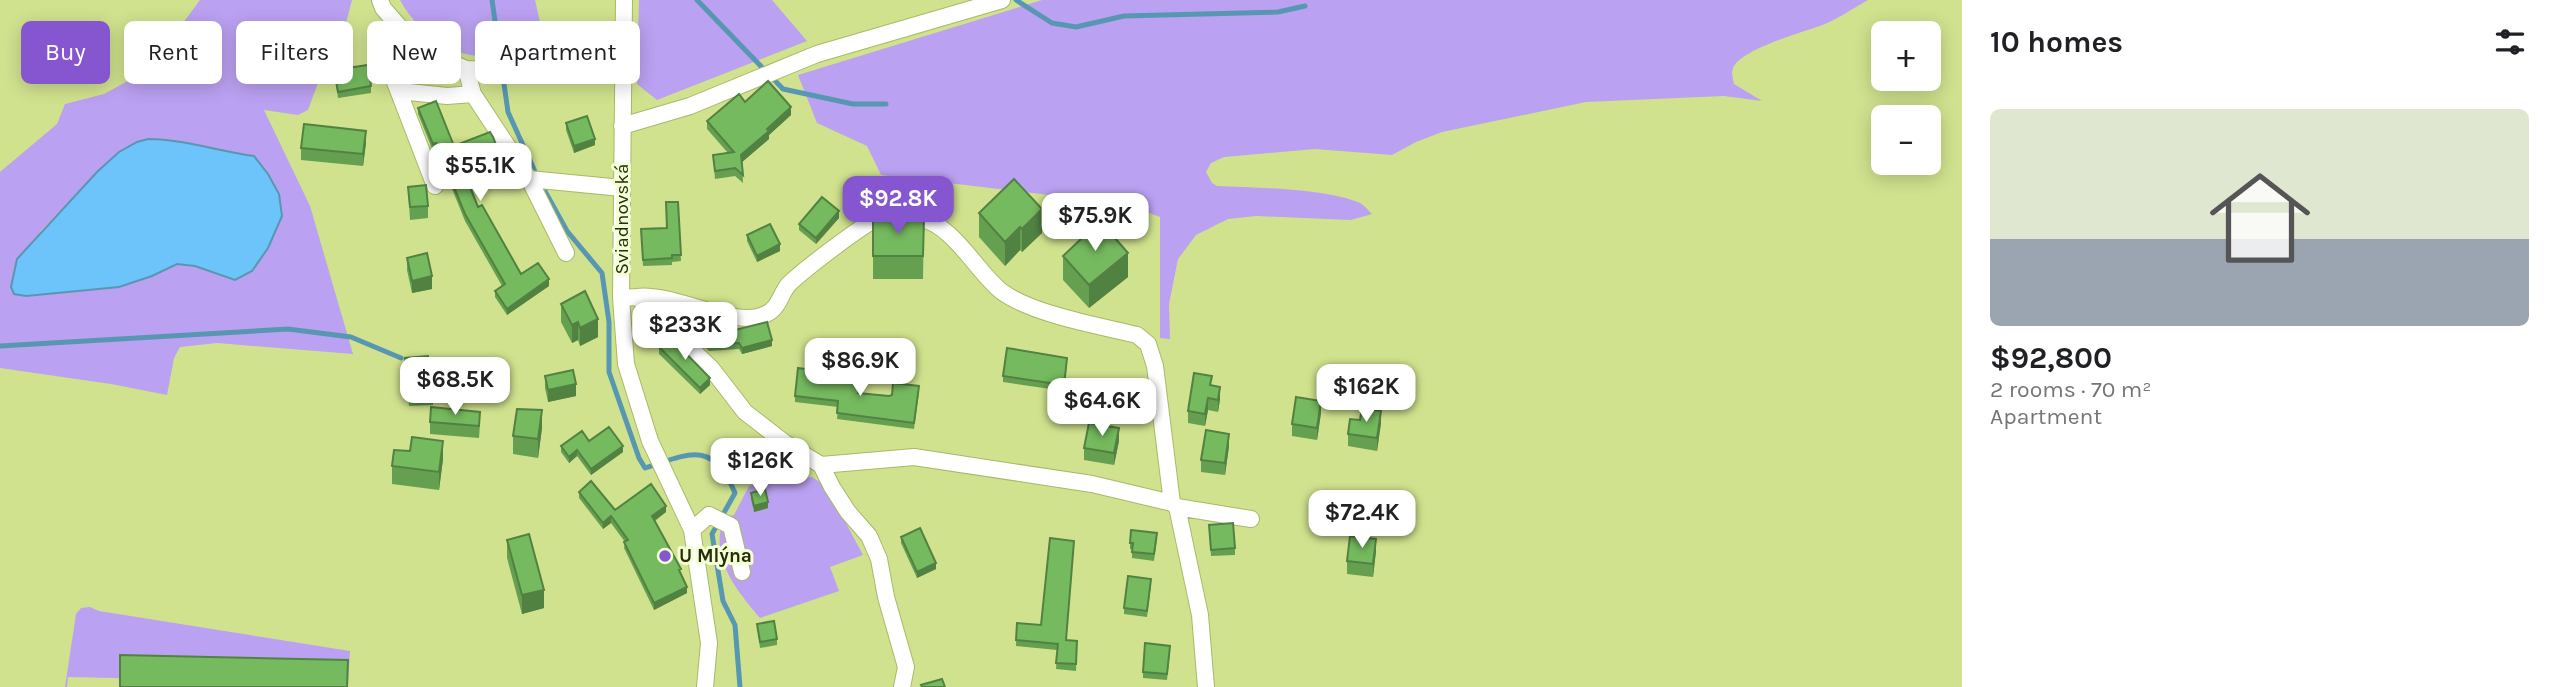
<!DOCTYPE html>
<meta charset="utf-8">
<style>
:root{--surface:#fff;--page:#f2f2f2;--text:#202124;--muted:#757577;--accent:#8556cf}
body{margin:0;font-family:Karla,sans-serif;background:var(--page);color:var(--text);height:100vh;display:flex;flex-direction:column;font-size:26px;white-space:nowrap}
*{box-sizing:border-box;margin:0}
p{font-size:23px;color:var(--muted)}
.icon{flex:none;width:38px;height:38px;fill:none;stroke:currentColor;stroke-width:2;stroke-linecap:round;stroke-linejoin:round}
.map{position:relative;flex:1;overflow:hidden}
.panel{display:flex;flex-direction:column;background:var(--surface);width:595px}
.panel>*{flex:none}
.hud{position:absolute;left:21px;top:21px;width:665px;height:63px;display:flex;gap:14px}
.fabs{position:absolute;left:1871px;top:21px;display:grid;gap:14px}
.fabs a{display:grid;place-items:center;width:70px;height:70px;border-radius:10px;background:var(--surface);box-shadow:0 4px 18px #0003;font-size:35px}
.price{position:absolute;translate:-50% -60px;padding:0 16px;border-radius:14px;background:#fff;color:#222;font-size:23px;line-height:46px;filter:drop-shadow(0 2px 4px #0008)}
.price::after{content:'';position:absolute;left:50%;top:42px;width:21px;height:16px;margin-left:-10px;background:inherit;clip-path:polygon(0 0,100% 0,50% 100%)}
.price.on{background:var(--accent);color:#fff}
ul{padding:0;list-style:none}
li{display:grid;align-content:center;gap:14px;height:371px;padding:0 28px}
li span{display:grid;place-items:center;height:217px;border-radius:10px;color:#555}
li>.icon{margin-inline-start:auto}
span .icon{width:126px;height:126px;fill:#fffc;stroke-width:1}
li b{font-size:30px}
h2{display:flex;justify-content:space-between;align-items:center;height:84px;padding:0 28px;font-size:30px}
.pill{padding:0 24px;border-radius:10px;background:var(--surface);box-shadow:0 4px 18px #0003;font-size:24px;line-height:63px}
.pill.on{background:var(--accent);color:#fff}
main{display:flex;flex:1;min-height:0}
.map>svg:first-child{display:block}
.green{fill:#bba1f1;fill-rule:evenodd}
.water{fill:#6dc4fa;stroke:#5897b2;stroke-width:2}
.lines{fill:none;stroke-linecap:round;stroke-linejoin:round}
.stream{stroke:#5897b2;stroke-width:5}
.minor-casing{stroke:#a8b967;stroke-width:18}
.minor{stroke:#fff;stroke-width:16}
.wall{fill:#65a051}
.shaded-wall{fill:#528242}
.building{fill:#75ba5e;stroke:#528242;stroke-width:2}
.poi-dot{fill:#8556cf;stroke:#f4fed5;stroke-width:2.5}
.labels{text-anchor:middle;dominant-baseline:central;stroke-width:6;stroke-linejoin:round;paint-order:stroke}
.street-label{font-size:19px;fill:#272d0a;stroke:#f4fed5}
.poi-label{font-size:19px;font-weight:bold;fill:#272d0a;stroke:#f4fed5;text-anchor:start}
</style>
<main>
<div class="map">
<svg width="1962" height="687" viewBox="0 0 1962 687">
<rect width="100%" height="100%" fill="#d0e28e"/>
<!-- green -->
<path class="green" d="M200 0H352L345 27 332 45 308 110 298 115 264 110 310 206 353 354 217 343 180 347 174 358 167 395 111 384 0 368V172L57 124 65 104 104 94 148 70ZM226 152 254 156 268 248 252 271 235 280 195 266 177 264 152 276 119 287 90 288 40 232 97 172Z
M400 0H535L548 58C522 57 491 60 466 54 438 48 413 24 400 0Z
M639 0H772L807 41 657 100 637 84Z
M1042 0H1868C1852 9 1836 20 1820 26 1802 32 1740 50 1733 68 1731 74 1733 78 1734 84L1762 101 1724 96 1586 102 1442 132 1416 142 1392 155 1315 149 1224 157 1211 163 1206 172 1212 183 1217 186C1256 188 1325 188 1360 203 1364 205 1368 210 1372 214L1351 220 1256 216 1228 219 1196 235 1178 259 1169 304 1170 339 1160 338V217L1125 204 881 175 867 146 817 123 798 75Z
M812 477 826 486 863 555 830 567 839 591 760 618C737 591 707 555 725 517L734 515 749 486Z
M90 607 99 611 350 651 348 683 68 677 67 687H65L76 614 81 608Z"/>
<!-- water -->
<path class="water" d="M148 139C183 139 218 151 254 156L268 174 279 194 282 216 268 248 252 271 235 280 195 266 177 264 152 276 119 287 26 296 14 294 11 287 17 259 97 172 119 152 137 142Z"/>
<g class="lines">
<!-- stream -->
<path class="stream" d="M492 0 508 112 537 176
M697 0 783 89 853 104H886
M1016 0 1052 23 1076 27 1124 16 1278 12 1305 6
M541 184 567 231 602 273 609 322V372L639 458 645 468C690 453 713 440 735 493L712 534 723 601 735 625 740 687
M0 346 288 329 351 337 401 358"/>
<!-- minor casing -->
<g class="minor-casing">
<path id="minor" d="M380 0 383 8 418 48 466 69 622 72
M624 0 621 298 626 364 650 441 692 530 709 643 705 687
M397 24 385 34 383 51 435 186
M466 69 473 94 529 179 622 188
M399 91 447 96 473 94
M622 126 690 106 817 54 1002 0
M529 179 566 253
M637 297C673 292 736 330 766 314 779 308 780 295 788 285 800 273 867 220 882 217 893 214 908 215 919 218 953 224 976 271 1001 291 1031 314 1100 326 1137 335L1148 344 1155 366 1172 503
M621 298 637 297 711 368 745 412 785 443 821 465 914 457 1092 484 1172 503 1177 507 1200 615 1206 687
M821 465 832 487 848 512 869 536 879 559 886 597 906 667 902 687
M1177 507 1251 519
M692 530 709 515 731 526 742 572"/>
</g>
<!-- minor -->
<use href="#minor" class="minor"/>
</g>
<!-- wall -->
<path class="wall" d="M334 70 371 86V93L338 98Z
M745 102 791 115 769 135V139L742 162 743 183 735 176 715 179 713 155 728 153 707 129V121Z
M418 108 454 146 502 166 467 179 478 207 521 274 549 286 507 315 495 297V291L502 286 465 221 436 149 433 151 418 114Z
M566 123 595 145 574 153 566 130Z
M366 143 363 166 301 160V148Z
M408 187 428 206V218L410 220Z
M678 202 681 261 672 262V265L643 266 641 229 667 228Z
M979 213 1042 233 1022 252 1020 250 1005 266 979 237Z
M873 215 924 217 923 279H873Z
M839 218 816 244 799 230V224Z
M747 235 780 251 757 262 747 241Z
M1063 256 1128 277 1089 308 1063 280Z
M407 258 432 289 412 293 407 270Z
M561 304 598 337 580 346 578 340 572 343 561 322Z
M716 326 735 330 772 346 742 354 739 349 709 351 703 345V339L717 335Z
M659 347 710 385 700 394 659 354Z
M405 358 433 399V405L409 406Z
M1067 364 1064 391 1003 382V376Z
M545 376 576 396 548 402 545 388Z
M820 379 859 393 889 396 919 392 914 429 837 419 838 407 795 402V396Z
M1212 385 1220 399 1218 412 1208 410 1205 426 1188 423V411Z
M1321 413 1317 440 1292 436V424Z
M1360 420 1381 423 1377 451 1348 446V434Z
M430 422 480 424 479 438 430 434Z
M542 428 538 458 513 454V436Z
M589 441 623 452 591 475 577 456 569 463 561 452V446Z
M1119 441 1114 465 1084 460V448Z
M1229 446 1225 475 1201 472V460Z
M443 459 439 490 392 484V466Z
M579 492 615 510 666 512 655 521 681 575 687 593 654 610 624 548 625 542 611 523 603 529 579 498Z
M751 493 768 508 754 512 751 499Z
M1209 531 1235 548V555L1211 556Z
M901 537 936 569 917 578 901 543Z
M1157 539 1154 561 1132 558V549H1130V543Z
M507 540 544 608 522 614 507 558Z
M1376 551 1373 577 1347 574V561Z
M1151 585 1147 617 1124 614V608Z
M1017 623 1066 640 1077 641 1076 671 1056 669 1057 650 1016 646Z
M757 624 777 639V645L760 648Z
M1170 652 1167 680 1143 678V672Z"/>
<!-- shaded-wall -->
<path class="shaded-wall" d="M791 107V115L769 135V139L741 163V155L767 129Z
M366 131V143L363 166V154Z
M595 139V145L574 153V146Z
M436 143V149L433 151V144Z
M502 160V166L465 180V174Z
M1042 209V233L1022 252V229Z
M839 211V218L816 244V238Z
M1020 227V250L1005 266V242Z
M780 244V251L757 262V256Z
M1128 253V277L1089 308V285Z
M432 276V289L412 293V281Z
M549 279V286L507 315V309Z
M598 319V337L580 346V328Z
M578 322V340L572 343V325Z
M772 340V346L742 354V348Z
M710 378V385L700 394V388Z
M576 384V396L548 402V390Z
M1220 387V399L1218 412V400Z
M1208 398V410L1205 426V414Z
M1321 401V413L1317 440V428Z
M542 410V428L538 458V439Z
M1381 411V423L1377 451V438Z
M1119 428V441L1114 465V453Z
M1229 434V446L1225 475V463Z
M443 441V459L439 490V472Z
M623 446V452L591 475V469Z
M577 450V456L569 463V457Z
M768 502V508L754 512V506Z
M666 506V512L652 522V516Z
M611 516V523L603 529V523Z
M1376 539V551L1373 577V564Z
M936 563V569L917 578V572Z
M687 587V593L654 610V603Z
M544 590V608L522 614V595Z"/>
<!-- building -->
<path class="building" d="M368 65 371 86 338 92 334 70Z
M768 81 791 107 767 129 769 131 741 155 743 175 735 168 715 171 713 155 734 152 707 121 739 94 745 102Z
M436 101 454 146 490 132 493 137 502 160 465 174 478 207 482 205 521 274 538 263 549 279 507 309 495 291 505 284 465 214 436 143 433 144 418 108Z
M587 116 595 139 574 146 566 123Z
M304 124 366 131 363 154 301 148Z
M1014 179 1042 209 1022 229 1020 227 1005 242 979 213Z
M426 185 428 206 410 207 408 187Z
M822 197 839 211 816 238 799 224Z
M666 202H678L681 255H672V258L643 260 641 229 667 228Z
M904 214V217H924L923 256H873V215Z
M1100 221 1128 253 1089 285 1063 256Z
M770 224 780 244 757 256 747 235Z
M427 253 432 276 412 281 407 258Z
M585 291 598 319 580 328 578 322 572 325 561 304Z
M733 321 735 330 767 322 772 340 742 348 739 343 709 345 703 339 719 335 716 326Z
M670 337 710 378 700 388 659 347Z
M1007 348 1067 358 1064 385 1003 376Z
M428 356 433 399 409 400 405 358Z
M798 368 820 371 819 379 859 384 858 393 889 396 892 395 893 383 919 386 914 423 837 413 838 401 795 396Z
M573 370 576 384 548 390 545 376Z
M1194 373 1212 376 1210 385 1220 387 1218 400 1208 398 1205 414 1188 411Z
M1296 397 1321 401 1317 428 1292 424Z
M431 407 480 412 479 426 430 422Z
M1362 408 1381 411 1377 438 1348 434 1350 419 1360 420Z
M517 409 542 410 538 439 513 436Z
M1089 423 1119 428 1114 453 1084 448Z
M609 427 623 446 591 469 577 450 569 457 561 446 582 431 589 441Z
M1206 430 1229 434 1225 463 1201 460Z
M412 437 443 441 439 472 392 466 394 450 410 451Z
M591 481 615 510 651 484 666 506 652 516 681 569 679 570 687 587 654 603 624 542 628 540 611 516 603 523 579 492Z
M765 489 768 502 754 506 751 493Z
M1233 523 1235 548 1211 550 1209 525Z
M920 528 936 563 917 572 901 537Z
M1131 530 1157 533 1154 554 1132 552 1133 543H1130Z
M529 534 544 590 522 595 507 540Z
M1350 536 1376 539 1373 564 1347 561Z
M1050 538 1074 541 1066 640 1077 641 1076 664 1056 663 1058 644 1016 640 1017 623 1041 625Z
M1128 576 1151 579 1147 611 1124 608Z
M774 621 777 639 760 642 757 624Z
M1145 643 1170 646 1167 674 1143 672Z
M120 655 348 660 347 687H120Z
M942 679 945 687H922L921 685Z"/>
<!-- markers -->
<circle class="poi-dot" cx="665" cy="556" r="7"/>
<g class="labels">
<!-- street labels -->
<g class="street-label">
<text transform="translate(622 219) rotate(-90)">Sviadnovská</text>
</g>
<!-- poi labels -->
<g class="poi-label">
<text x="679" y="556">U Mlýna</text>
</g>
</g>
</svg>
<div class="fabs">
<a>+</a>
<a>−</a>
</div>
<b class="price" style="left:480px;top:203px">$55.1K</b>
<b class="price on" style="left:898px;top:236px">$92.8K</b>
<b class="price" style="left:1095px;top:253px">$75.9K</b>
<b class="price" style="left:685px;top:362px">$233K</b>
<b class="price" style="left:860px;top:398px">$86.9K</b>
<b class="price" style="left:455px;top:417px">$68.5K</b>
<b class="price" style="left:1366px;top:424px">$162K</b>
<b class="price" style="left:1102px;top:438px">$64.6K</b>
<b class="price" style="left:760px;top:498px">$126K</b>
<b class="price" style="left:1362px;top:550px">$72.4K</b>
<div class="hud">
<a class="pill on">Buy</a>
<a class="pill">Rent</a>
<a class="pill">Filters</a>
<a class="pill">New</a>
<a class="pill">Apartment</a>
</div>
</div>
<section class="panel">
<h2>10 homes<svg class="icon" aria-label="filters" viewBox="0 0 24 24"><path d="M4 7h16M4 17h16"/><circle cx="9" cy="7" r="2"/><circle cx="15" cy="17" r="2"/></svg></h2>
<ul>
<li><span style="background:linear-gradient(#dfe7d0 60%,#9aa5b1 0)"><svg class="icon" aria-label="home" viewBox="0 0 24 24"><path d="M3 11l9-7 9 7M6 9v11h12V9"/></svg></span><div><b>$92,800</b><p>2 rooms · 70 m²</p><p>Apartment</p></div></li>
</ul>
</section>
</main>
